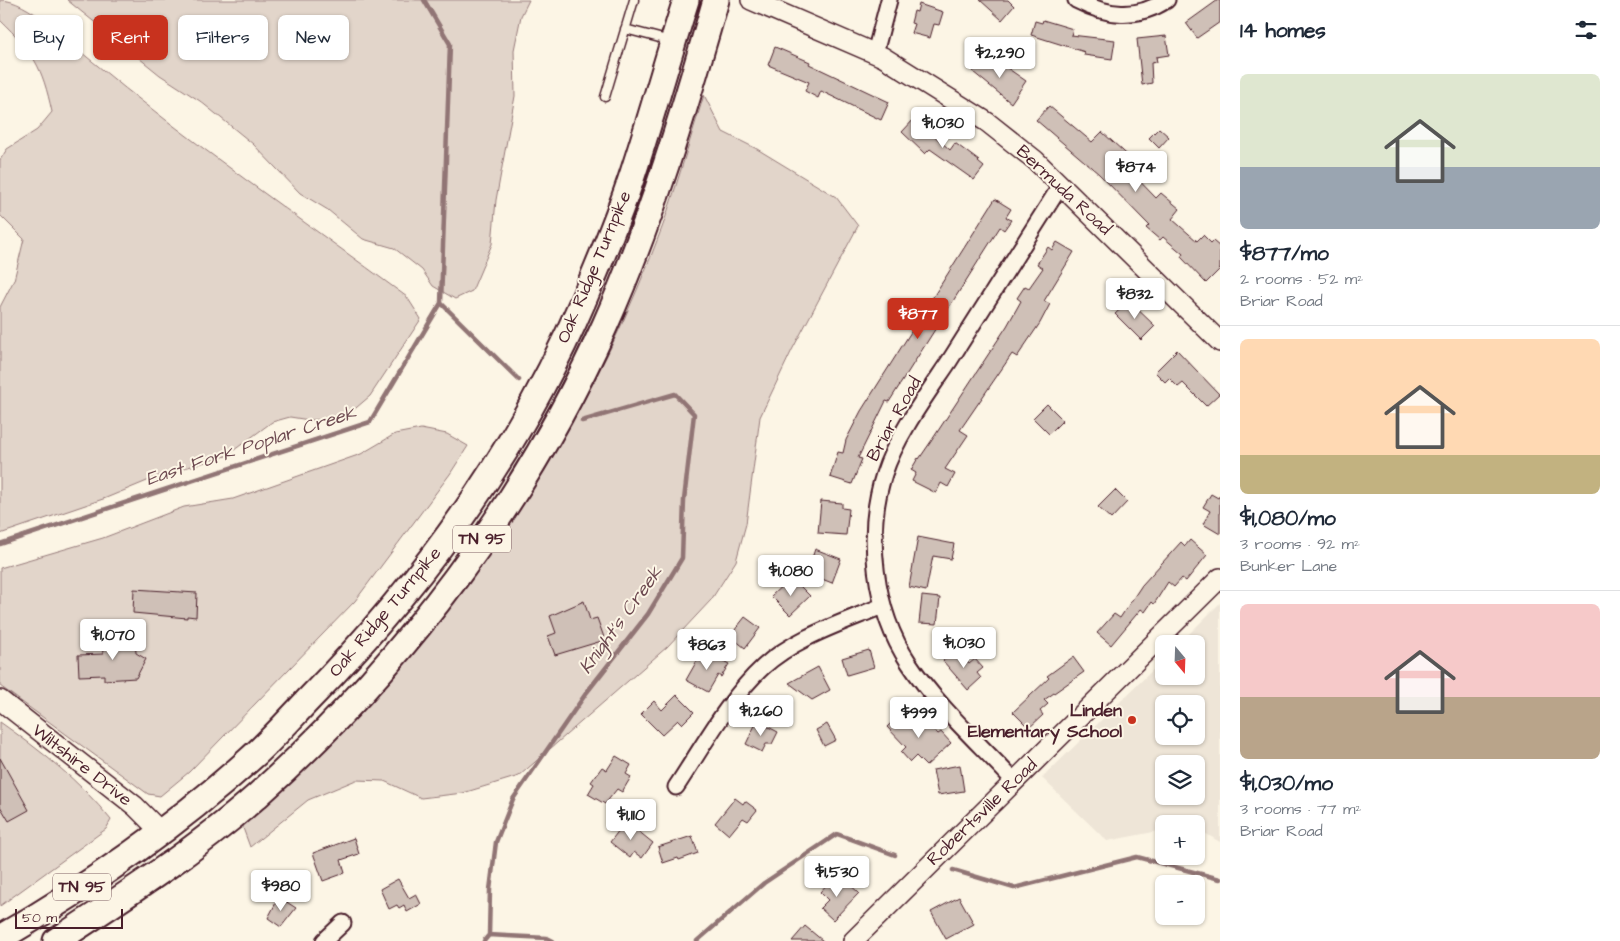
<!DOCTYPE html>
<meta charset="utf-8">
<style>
:root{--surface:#fff;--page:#f6f6f7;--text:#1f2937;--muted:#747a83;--line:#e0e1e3;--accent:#c8321e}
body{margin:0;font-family:"Architects Daughter",sans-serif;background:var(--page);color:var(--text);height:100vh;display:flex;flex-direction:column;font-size:19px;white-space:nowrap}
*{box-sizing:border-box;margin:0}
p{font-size:16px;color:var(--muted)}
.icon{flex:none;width:28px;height:28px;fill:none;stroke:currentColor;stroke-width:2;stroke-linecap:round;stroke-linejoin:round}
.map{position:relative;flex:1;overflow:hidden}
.details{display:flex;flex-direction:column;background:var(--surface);width:400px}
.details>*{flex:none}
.top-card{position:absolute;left:15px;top:15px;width:475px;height:45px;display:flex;gap:10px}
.needle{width:32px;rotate:161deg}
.tools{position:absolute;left:1155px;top:635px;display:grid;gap:10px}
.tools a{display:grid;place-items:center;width:50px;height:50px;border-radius:8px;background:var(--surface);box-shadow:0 1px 4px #0004;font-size:25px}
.scale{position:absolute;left:15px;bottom:12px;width:108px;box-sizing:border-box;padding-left:5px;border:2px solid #4a1f2b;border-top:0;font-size:14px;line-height:18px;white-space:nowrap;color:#4a1f2b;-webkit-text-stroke:4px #fcf5e5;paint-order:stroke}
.price{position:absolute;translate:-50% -42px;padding:0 11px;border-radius:5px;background:#fff;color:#222;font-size:16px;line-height:32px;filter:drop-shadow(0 1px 2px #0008)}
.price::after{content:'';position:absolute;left:50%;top:30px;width:15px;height:11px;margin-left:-8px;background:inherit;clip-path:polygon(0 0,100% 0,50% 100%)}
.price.current{background:var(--accent);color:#fff}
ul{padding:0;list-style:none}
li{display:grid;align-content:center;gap:10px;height:265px;padding:0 20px}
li+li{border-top:1px solid var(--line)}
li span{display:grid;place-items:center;height:155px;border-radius:8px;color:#555}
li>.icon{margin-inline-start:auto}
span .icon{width:90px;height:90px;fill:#fffc;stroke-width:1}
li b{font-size:21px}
h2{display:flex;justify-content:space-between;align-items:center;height:60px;padding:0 20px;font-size:21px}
.chip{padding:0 18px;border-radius:8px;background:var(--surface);box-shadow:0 1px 4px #0004;font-size:18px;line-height:45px}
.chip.current{background:var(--accent);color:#fff}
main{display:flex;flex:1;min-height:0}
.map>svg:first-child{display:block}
.built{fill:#eee5d7;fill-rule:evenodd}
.green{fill:#e2d5ca;stroke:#967a7a}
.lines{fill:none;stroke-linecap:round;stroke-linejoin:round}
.stream{stroke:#917474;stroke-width:4.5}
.building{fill:#cfc0b7;stroke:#4a1f2b}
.service-casing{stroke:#4a1f2b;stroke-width:11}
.minor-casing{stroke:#4a1f2b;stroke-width:19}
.tertiary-casing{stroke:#4a1f2b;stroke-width:22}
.trunk-casing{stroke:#4a1f2b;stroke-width:29}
.service{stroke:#fcf5e5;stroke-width:8}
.minor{stroke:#fcf5e5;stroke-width:15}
.tertiary{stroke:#fcf5e5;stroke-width:19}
.trunk{stroke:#fcf5e5;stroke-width:25}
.poi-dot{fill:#c8321e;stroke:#fcf5e5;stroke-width:2}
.labels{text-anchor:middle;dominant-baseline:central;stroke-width:4;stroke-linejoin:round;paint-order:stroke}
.shield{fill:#fcf5e5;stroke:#7f5f63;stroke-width:1}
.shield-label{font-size:16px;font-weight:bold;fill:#4a1f2b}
.street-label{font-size:18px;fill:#4a1f2b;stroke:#fcf5e5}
.poi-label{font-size:18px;font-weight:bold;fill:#4a1f2b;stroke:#fcf5e5;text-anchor:end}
.water-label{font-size:19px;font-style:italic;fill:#6d4950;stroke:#fcf5e5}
</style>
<main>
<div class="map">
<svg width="1220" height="941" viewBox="0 0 1220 941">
<rect width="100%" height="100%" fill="#fcf5e5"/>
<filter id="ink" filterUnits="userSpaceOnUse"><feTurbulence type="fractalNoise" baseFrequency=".02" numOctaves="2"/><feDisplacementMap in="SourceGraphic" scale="10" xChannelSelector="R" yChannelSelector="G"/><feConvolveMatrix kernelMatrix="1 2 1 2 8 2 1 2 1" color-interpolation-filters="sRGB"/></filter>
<g filter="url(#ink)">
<!-- built -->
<path class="built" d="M1220 603V842L1196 828V824H1164V830L1107 841 1042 778 1164 659V676H1196V644H1179ZM1164 704H1196V736H1164ZM1164 764H1196V796H1164Z"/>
<!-- green -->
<path class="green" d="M0 0C28 0 65 39 87 57 189 142 300 218 407 297L421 319 370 396 343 419 309 420 290 417 272 422 226 456 164 474 106 498 0 534V307L14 280 24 239 0 215V160L7 149 37 130 52 112C42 66 34 53 0 20Z
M67 0H529L521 16 514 50 515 96 496 200 492 244 472 291 455 299 433 286 422 270 394 248 363 239 328 210 300 193 253 144 200 101 160 75Z
M704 95 723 132 757 149 836 197 858 226 792 350 760 417 746 524 736 561 711 600 667 647 519 776 463 793 421 798 384 781 356 780 308 800 250 847 243 828 244 822C291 786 333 741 373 697 499 560 598 400 663 225 678 182 690 139 704 95Z
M421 429 447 434 468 446 450 474 355 601 189 772 160 796 148 794 0 686V568L103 538 184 507 233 499 361 454 395 434Z
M0 722C40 750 80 781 111 820L106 829 0 906Z"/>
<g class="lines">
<!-- stream -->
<path class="stream" d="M441 303 519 380
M0 544 370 422 441 303 450 44 424 0
M953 870 1014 888 1137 857 1220 879
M489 935 547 938 553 941
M484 941 489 935 490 890 496 842 513 799 587 692 648 614 682 558 684 500 694 414 675 394 582 421
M697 941 764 883 837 834 895 855"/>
</g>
<!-- building -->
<path class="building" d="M980 0H1008L1014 6 1002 20Z
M1218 0H1220V22L1197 38 1186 23Z
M919 4 943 12 939 25 934 24 930 38 911 33 914 24 911 23 914 11 917 12Z
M1043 20 1073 29 1071 35 1115 40 1112 59 1084 55 1085 52 1031 35 1035 21 1042 23Z
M1166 36 1169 55 1156 57 1157 62 1151 63 1152 83 1142 85 1137 39Z
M775 47 810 62 809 64 889 102 881 120 821 91 818 98 805 91 809 82 768 65Z
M984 57 998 67 1000 63 1026 81 1011 103 973 72Z
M1049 106 1092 142 1102 132 1134 161 1127 168 1156 198 1161 193 1180 209 1172 219 1197 241 1203 235 1211 243 1213 241 1220 247V269L1206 283 1181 257 1183 254 1163 237 1160 240 1146 228 1149 225 1099 174 1036 120Z
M915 118 950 150 955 143 979 161 978 162 984 167 974 180 930 149 925 154 902 132Z
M1159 128 1169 137 1159 148 1149 138Z
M995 199 1011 209 1006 217 1011 220 1004 230 1000 227 889 402 886 401 858 458 862 459 852 484 830 477 838 452 843 453 846 440 861 411Z
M1057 242 1074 252 1044 301 1050 304 1040 323 1017 357 1012 354 960 430 968 435 945 469 955 474 948 487 941 483 936 493 912 481 916 473 911 470 918 458 919 459 932 440 1007 326 1021 301 1017 298 1025 286 1029 288 1043 268 1037 264 1048 247 1052 250Z
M1129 301 1155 326 1141 340 1115 314Z
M1177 350 1219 394 1206 406 1183 383 1178 387 1169 378 1165 382 1155 372Z
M1047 404 1063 420 1049 434 1033 418Z
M1115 490 1127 502 1111 519 1098 507Z
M1211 494 1218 498 1220 495V534L1203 524 1210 511 1203 507Z
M821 501 842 503V508L849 509 846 535 818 533Z
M918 537 954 544 951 559 933 556 926 591 909 587Z
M1190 540 1207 555 1186 581 1182 578 1174 587 1168 582 1154 604 1152 602 1145 612 1141 609 1111 645 1097 633 1114 614 1120 618 1142 585 1181 542 1185 546Z
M815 549 841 559 832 583 807 573Z
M786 582 790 587 796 582 810 596 790 615 771 596Z
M134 589 197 593 196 617 187 616V618L133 613Z
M922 596 940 598 937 624 919 623Z
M584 601 590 620 597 618 605 640 555 655 548 636 556 633 550 616Z
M745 617 760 628 745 648 730 636Z
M135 639 136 653 146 659 136 678 104 680V675L79 676 78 655 103 654 102 641Z
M956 649 969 664 975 659 983 668 977 673 981 678 968 690 943 661Z
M703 650 729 664 721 677 718 675 708 692 686 680Z
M869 650 874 667 847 675 842 658Z
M1073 657 1084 672 1044 700 1048 704 1040 711 1043 715 1029 728 1013 712 1049 678 1047 676Z
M818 667 830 690 812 700 789 683Z
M677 695 694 712 682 724 678 720 662 735 641 714 654 701 662 710Z
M911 712 917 720 921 716 938 734 941 732 951 743 926 766 916 756 910 762 901 752 906 747 887 727 898 716 902 720Z
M757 721 778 732 772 744H766L762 752 746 744Z
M827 724 836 740 824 746 816 730Z
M616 756 631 765 626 774 631 777 622 792 617 789 605 804 588 794 594 784 591 782 602 767 607 770Z
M0 758 29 810 9 821 0 806Z
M960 765 964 791 938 795 933 770Z
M735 798 743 804 745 801 757 810 748 821 743 818 729 835 715 823Z
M626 821 653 843 642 858 634 852 630 858 610 842Z
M692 836 698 853 679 860 678 858 663 863 658 847Z
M354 838 359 854 341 860 345 873 323 881 313 853Z
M398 879 409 898 416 894 421 904 407 912 404 905 399 908 397 905 389 909 380 889Z
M830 881 838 889 846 881 859 893 833 920 820 908 828 900 820 892Z
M279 897 296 908 281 927 268 918Z
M959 897 974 924 946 939 931 912Z
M805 926 823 941H792Z"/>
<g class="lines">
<!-- service casing -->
<g class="service-casing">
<path id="service" d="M625 29 671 41
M605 97 634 0"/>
</g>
<!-- minor casing -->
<g class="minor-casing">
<path id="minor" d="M1076 0C1107 16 1136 20 1167 0
M875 53 889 0
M1014 781C979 743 937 706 909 663 874 611 865 533 884 474 896 436 928 393 950 360 987 301 1024 243 1061 185
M676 787C702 748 729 698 763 667 796 637 842 623 882 606
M324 941 343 923"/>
</g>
<!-- tertiary casing -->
<g class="tertiary-casing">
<path id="tertiary" d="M751 0 883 57 987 122 1035 160 1220 342
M0 700 135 806 161 832
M853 941 1220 578"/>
</g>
<!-- trunk casing -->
<g class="trunk-casing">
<path id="trunk" d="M0 938C88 887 173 828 249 760 270 742 289 720 308 700 421 585 519 450 583 301 601 259 619 216 633 173 652 115 668 57 686 0
M56 941C125 896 196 850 258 795 402 666 526 502 605 325 652 220 684 111 716 0"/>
</g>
<!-- service -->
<use href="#service" class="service"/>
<!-- minor -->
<use href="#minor" class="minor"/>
<!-- tertiary -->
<use href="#tertiary" class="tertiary"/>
<!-- trunk -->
<use href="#trunk" class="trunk"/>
</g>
</g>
<!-- markers -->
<circle class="poi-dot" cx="1132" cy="720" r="5"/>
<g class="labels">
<!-- shield labels -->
<g class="shield">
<rect x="453" y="525.5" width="58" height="27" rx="4"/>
<rect x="53" y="873.5" width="58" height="27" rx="4"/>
</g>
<g class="shield-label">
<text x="482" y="539">TN 95</text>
<text x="82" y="887">TN 95</text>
</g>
<!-- street labels -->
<g class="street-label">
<text transform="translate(1064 190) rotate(43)">Bermuda Road</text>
<text transform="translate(594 267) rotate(-67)">Oak Ridge Turnpike</text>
<text transform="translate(894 419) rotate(-61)">Briar Road</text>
<text transform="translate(385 612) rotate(-50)">Oak Ridge Turnpike</text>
<text transform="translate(82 765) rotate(38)">Wiltshire Drive</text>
<text transform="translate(982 812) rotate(-44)">Robertsville Road</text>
</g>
<!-- poi labels -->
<g class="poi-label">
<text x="1122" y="710">Linden<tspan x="1122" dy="21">Elementary School</tspan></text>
</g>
<!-- water labels -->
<g class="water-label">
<text transform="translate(251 446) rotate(-18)">East Fork Poplar Creek</text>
<text transform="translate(621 620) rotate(-54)">Knight's Creek</text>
</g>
</g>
</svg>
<div class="tools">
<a><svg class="needle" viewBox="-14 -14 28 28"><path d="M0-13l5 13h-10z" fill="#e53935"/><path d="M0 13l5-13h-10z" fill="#747a83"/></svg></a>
<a><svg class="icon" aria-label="locate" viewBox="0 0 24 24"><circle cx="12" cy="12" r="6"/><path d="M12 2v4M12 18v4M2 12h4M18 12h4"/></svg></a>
<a><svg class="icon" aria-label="layers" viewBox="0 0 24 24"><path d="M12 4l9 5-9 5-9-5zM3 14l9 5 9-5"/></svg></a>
<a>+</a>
<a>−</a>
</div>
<div class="scale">50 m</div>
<b class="price" style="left:1000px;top:79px">$2,290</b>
<b class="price" style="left:943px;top:149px">$1,030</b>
<b class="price" style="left:1136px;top:193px">$874</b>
<b class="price" style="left:1135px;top:320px">$832</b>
<b class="price current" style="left:918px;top:340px">$877</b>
<b class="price" style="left:791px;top:597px">$1,080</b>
<b class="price" style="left:113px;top:661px">$1,070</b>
<b class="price" style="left:964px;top:669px">$1,030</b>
<b class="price" style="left:707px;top:671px">$863</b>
<b class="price" style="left:761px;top:737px">$1,260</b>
<b class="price" style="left:919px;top:739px">$999</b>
<b class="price" style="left:631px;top:841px">$1,110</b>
<b class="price" style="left:837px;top:898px">$1,530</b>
<b class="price" style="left:281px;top:912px">$980</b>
<div class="top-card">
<a class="chip">Buy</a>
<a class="chip current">Rent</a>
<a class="chip">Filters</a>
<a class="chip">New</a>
</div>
</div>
<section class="details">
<h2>14 homes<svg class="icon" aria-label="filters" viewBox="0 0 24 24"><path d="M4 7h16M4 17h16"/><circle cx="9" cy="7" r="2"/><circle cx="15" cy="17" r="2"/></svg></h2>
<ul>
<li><span style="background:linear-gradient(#dfe7d0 60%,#9aa5b1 0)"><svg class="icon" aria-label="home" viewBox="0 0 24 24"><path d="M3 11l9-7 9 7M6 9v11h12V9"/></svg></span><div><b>$877/mo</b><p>2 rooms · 52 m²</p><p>Briar Road</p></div></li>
<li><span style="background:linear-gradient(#ffd9b3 75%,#c2b280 0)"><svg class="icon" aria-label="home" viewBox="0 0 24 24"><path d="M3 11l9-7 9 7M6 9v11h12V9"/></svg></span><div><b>$1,080/mo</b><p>3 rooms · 92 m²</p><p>Bunker Lane</p></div></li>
<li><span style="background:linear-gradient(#f6c9c9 60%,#b9a48a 0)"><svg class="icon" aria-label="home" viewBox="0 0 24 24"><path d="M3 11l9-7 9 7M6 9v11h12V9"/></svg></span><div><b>$1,030/mo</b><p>3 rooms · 77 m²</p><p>Briar Road</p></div></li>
</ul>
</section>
</main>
